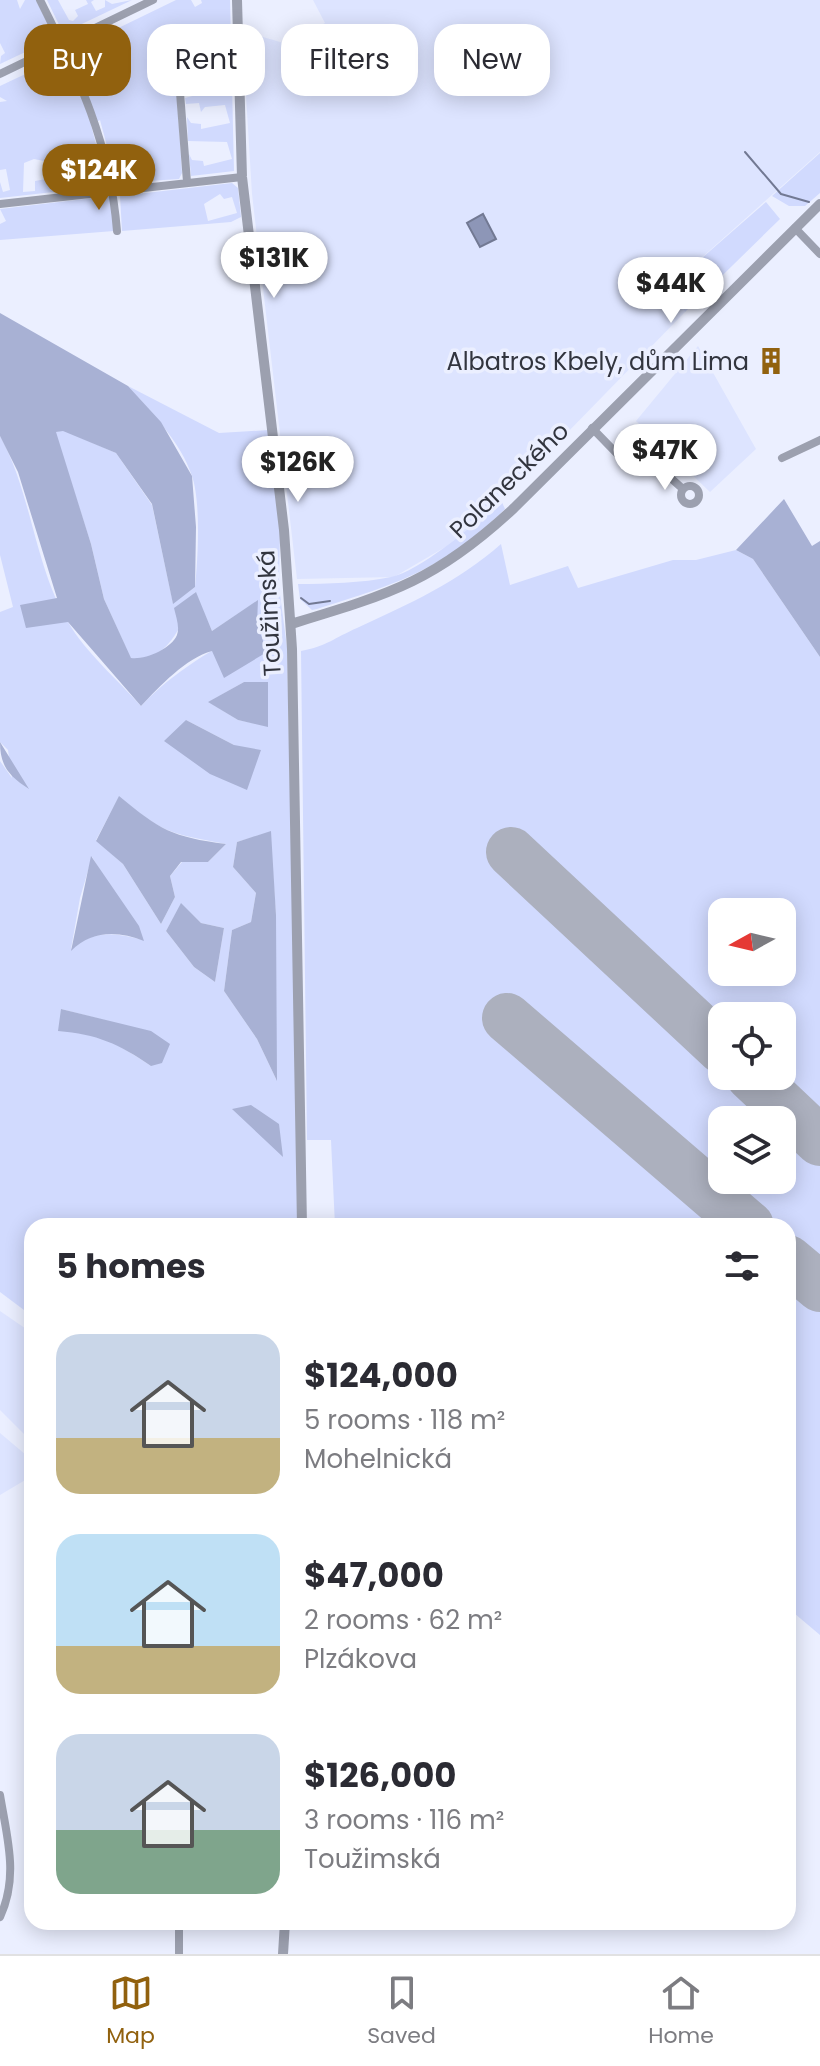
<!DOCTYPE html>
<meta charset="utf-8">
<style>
:root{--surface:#fff;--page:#f7f7f7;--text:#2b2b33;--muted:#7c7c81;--line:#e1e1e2;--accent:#91610e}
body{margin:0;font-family:Poppins,sans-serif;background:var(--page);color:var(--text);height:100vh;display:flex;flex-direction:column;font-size:30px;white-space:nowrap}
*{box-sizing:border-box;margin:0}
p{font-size:26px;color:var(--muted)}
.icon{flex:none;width:44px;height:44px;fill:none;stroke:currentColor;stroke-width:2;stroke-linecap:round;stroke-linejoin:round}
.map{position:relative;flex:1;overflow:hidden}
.side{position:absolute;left:24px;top:1218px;width:772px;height:712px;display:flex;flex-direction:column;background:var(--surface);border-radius:24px;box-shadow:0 4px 20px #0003}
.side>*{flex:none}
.guide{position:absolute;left:24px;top:24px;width:772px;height:72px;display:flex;gap:16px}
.needle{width:52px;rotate:262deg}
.controls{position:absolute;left:708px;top:898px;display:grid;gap:16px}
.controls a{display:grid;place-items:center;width:88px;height:88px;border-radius:16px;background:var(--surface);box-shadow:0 4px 20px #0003;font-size:40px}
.price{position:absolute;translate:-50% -68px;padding:0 18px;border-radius:28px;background:#fff;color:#222;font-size:26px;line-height:52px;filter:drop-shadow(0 2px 4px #0008)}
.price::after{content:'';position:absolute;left:50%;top:48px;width:24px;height:18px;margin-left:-12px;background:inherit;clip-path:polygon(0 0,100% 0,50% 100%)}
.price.active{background:var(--accent);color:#fff}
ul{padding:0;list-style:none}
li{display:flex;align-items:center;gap:24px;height:200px;padding:0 32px}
li span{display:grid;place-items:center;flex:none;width:224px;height:160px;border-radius:24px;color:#555}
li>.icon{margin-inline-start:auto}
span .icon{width:96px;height:96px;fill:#fffc;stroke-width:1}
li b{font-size:34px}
h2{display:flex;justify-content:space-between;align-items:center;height:96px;padding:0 32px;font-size:34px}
.pill{padding:0 28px;border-radius:24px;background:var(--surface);box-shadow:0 4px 20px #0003;font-size:28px;line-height:72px}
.pill.active{background:var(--accent);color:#fff}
.menu{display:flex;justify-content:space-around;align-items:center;height:112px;border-top:2px solid var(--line);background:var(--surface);font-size:22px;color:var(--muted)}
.menu a{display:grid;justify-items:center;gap:4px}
.menu .active{color:var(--accent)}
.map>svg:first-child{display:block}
.built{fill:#dde4ff}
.green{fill:#d1dafe;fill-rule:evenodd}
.forest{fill:#a8b1d4}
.water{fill:#8d96b7;stroke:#727993;stroke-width:2}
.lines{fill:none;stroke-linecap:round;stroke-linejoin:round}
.stream{stroke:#727993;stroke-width:2}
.runway{stroke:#acb0be;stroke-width:50}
.minor{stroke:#9ca0af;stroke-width:8}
.tertiary{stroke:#9ca0af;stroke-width:10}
.labels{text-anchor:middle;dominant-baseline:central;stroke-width:7;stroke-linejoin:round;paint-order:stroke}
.poi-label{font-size:24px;fill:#32353f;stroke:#ebefff;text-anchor:end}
.street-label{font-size:24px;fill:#32353f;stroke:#ebefff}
</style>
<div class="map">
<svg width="820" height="1954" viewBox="0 0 820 1954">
<rect width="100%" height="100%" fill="#ebefff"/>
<!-- built -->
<path class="built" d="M313 0H820V152L671 285 685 312 523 478 513 474 491 497 494 507 474 524 447 546 394 577 297 579 252 194 243 46 251 38 263 37 287 44 325 23Z
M698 346 756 449 710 492 636 421Z
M0 1311 32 1333V1442L0 1410Z
M0 1433 32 1460V1476L0 1495Z"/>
<!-- green -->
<path class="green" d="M0 0H17L20 9 25 0H36L55 38 0 64 1 56 5 53 0 43Z
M47 0H58L69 20 73 21 78 16 75 10 88 4 86 0H94L91 2 96 11 105 7V0L112 4 132 0 63 33Z
M176 0H191L195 7 202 3 201 0H230L234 171 191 176 189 154 192 160 203 161 204 166 232 159 227 142 188 141 187 117 191 123 201 124V129L230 123 225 105 205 107 201 112 199 103 186 104 185 98 226 87 222 70 211 68 194 77 195 82 182 86 176 81 182 173 179 179 117 183 100 120 91 125 107 186 0 198V182L3 192 10 190 6 169 0 170V102L7 101 0 97V86L59 58 77 91 86 86 69 52ZM34 159 44 161 49 170 46 179 35 181V191L23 192 24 163Z
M820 153V193L805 206H789L772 196Z
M232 183 238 188 241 217 231 222 122 231 120 196ZM220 194 224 199 232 197 237 213 208 221 204 204Z
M110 196 114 231 0 240V224L6 221 0 209Z
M766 202 780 219 685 312 671 285Z
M128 386 219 433 269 430 280 529 279 587 287 647 299 1226H32V1316L0 1292V761L12 778 8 750 0 742V612L13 607 0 555V436C32 494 34 565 68 622 86 653 117 679 141 706 175 670 215 649 257 624V601L212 631 195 592C183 621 170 663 131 659L104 599 91 544 55 432 63 430 116 453 152 505 173 603 195 587C198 559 201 502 192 476 181 442 151 412 128 386ZM244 682 267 726 238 720 209 702ZM186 720 234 745 249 781 247 789ZM119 797C165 834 169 833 226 844L208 862H182L170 876 175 897 161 924 123 864 96 840ZM270 832 276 915V1079L257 1039 224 991 232 930 251 922 256 893 233 867 237 842ZM92 857 143 940C117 933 95 929 71 949L80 898ZM181 904 201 923 224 928 215 982 194 967 166 931ZM61 1009 108 1021 151 1066C121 1045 90 1032 61 1009Z
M497 491 505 509C441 571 399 583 317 609L312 610 300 599 298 584C327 584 362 583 391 577 420 571 471 527 494 507L491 497Z
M501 544 510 585 568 566 578 588 673 560H696L736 550 753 559 820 657V1635L788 1608V1226H335L331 1140H307L301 651C327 646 334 638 357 628 409 604 458 582 501 544ZM722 912H782V972H722ZM722 1016H782V1076H722ZM722 1120H782V1180H722Z"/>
<!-- forest -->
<path class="forest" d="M0 313 128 386 161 422 192 476 196 527 195 587 173 604 152 504 116 453 63 431 56 432 91 544 104 599 131 658C145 660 171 649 177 635 180 627 176 617 174 608L196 592 212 631 258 600 257 624 267 652 224 678 212 651C186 658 160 686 141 706L68 622 26 628 20 605 57 598 18 472 0 436Z
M784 499 812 546 820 541V657L753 559 736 550Z
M244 682H268V727L238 720 208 702Z
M186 720 234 745 261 750 247 790 210 774 164 741Z
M0 742 29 789C9 776 0 766 0 742Z
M119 796C160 830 172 837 226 844L208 862H181L170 876 175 897 161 924 123 864 96 841Z
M271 831 276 915 277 1081 257 1039 224 991 232 930 251 922 256 893 233 867 237 842Z
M91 856 139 926 144 941C118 931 92 930 71 951Z
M181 903 201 923 224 928 215 982 194 967 166 931Z
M61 1009 151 1031 170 1044 162 1063 151 1066C119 1044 97 1034 58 1031Z
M251 1105 279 1124 283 1157 232 1109Z"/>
<!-- water -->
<path class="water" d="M483 214 496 239 480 247 467 223Z"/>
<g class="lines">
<!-- stream -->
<path class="stream" d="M745 152 781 194 809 202
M301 598 309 604 330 601"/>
<!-- runway -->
<path class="runway" d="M511 852 722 1049
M507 1018 749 1226
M751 1076 820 1141
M788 1260 820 1287"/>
<!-- minor -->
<path class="minor" d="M40 0C79 78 110 143 117 231
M0 74 153 0
M179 80 187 182
M0 204 242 177
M795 228 820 254
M592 428 627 464 665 473 683 489
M782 458 820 440
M681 495a9 9 0 1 1 18 0a9 9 0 1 1-18 0Z
M0 1795C7 1838 19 1876 0 1917
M179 1922V1954"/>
<!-- tertiary -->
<path class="tertiary" d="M237 0 242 177 284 530 292 649 302 1226
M291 624C390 594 436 581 514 508L820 204
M283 1954 285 1922"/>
</g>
<!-- icons -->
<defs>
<g id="building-bare" transform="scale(2.16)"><path d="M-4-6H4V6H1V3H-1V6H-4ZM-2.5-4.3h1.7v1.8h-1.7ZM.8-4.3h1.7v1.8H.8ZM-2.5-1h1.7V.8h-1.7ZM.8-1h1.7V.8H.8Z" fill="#91610e" stroke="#ebefff" stroke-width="2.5" paint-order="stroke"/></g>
</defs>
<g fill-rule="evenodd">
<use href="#building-bare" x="771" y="361"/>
</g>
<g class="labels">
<!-- poi labels -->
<g class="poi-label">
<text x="749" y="361">Albatros Kbely, dům Lima</text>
</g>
<!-- street labels -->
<g class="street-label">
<text transform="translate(509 480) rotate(-44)">Polaneckého</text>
<text transform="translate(269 613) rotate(-93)">Toužimská</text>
</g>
</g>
</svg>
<div class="controls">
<a><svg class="needle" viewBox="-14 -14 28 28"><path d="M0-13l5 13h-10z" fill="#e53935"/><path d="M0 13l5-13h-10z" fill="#7c7c81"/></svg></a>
<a><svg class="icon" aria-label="locate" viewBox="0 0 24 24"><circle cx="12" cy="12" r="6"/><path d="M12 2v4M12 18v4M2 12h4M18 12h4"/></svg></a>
<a><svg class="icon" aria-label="layers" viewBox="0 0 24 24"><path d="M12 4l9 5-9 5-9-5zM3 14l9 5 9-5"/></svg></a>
</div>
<b class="price active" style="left:99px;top:212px">$124K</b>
<b class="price" style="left:274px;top:300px">$131K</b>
<b class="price" style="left:671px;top:325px">$44K</b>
<b class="price" style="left:665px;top:492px">$47K</b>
<b class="price" style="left:298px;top:504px">$126K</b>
<div class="guide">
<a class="pill active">Buy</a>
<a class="pill">Rent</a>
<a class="pill">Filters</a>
<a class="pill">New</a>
</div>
<section class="side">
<h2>5 homes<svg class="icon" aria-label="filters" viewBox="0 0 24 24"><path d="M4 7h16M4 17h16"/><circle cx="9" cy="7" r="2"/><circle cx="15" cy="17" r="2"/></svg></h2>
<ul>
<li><span style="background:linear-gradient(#c9d6e8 65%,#c2b280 0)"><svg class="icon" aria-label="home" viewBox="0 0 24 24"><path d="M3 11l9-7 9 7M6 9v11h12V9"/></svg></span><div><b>$124,000</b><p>5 rooms · 118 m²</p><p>Mohelnická</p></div></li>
<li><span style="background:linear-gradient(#bfe0f5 70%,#c2b280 0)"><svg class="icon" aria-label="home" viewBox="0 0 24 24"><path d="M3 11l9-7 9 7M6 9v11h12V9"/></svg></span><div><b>$47,000</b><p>2 rooms · 62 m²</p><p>Plzákova</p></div></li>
<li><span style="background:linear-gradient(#c9d6e8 60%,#7fa58c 0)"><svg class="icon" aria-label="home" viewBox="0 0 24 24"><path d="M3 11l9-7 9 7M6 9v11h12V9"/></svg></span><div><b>$126,000</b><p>3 rooms · 116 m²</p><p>Toužimská</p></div></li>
</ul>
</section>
</div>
<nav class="menu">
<a class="active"><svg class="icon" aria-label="map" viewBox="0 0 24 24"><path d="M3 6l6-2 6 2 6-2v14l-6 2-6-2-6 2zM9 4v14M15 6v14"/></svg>Map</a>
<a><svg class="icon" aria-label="saved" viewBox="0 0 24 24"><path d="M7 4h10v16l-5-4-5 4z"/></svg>Saved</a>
<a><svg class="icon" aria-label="home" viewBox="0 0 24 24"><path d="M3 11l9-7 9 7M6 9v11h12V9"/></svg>Home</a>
</nav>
